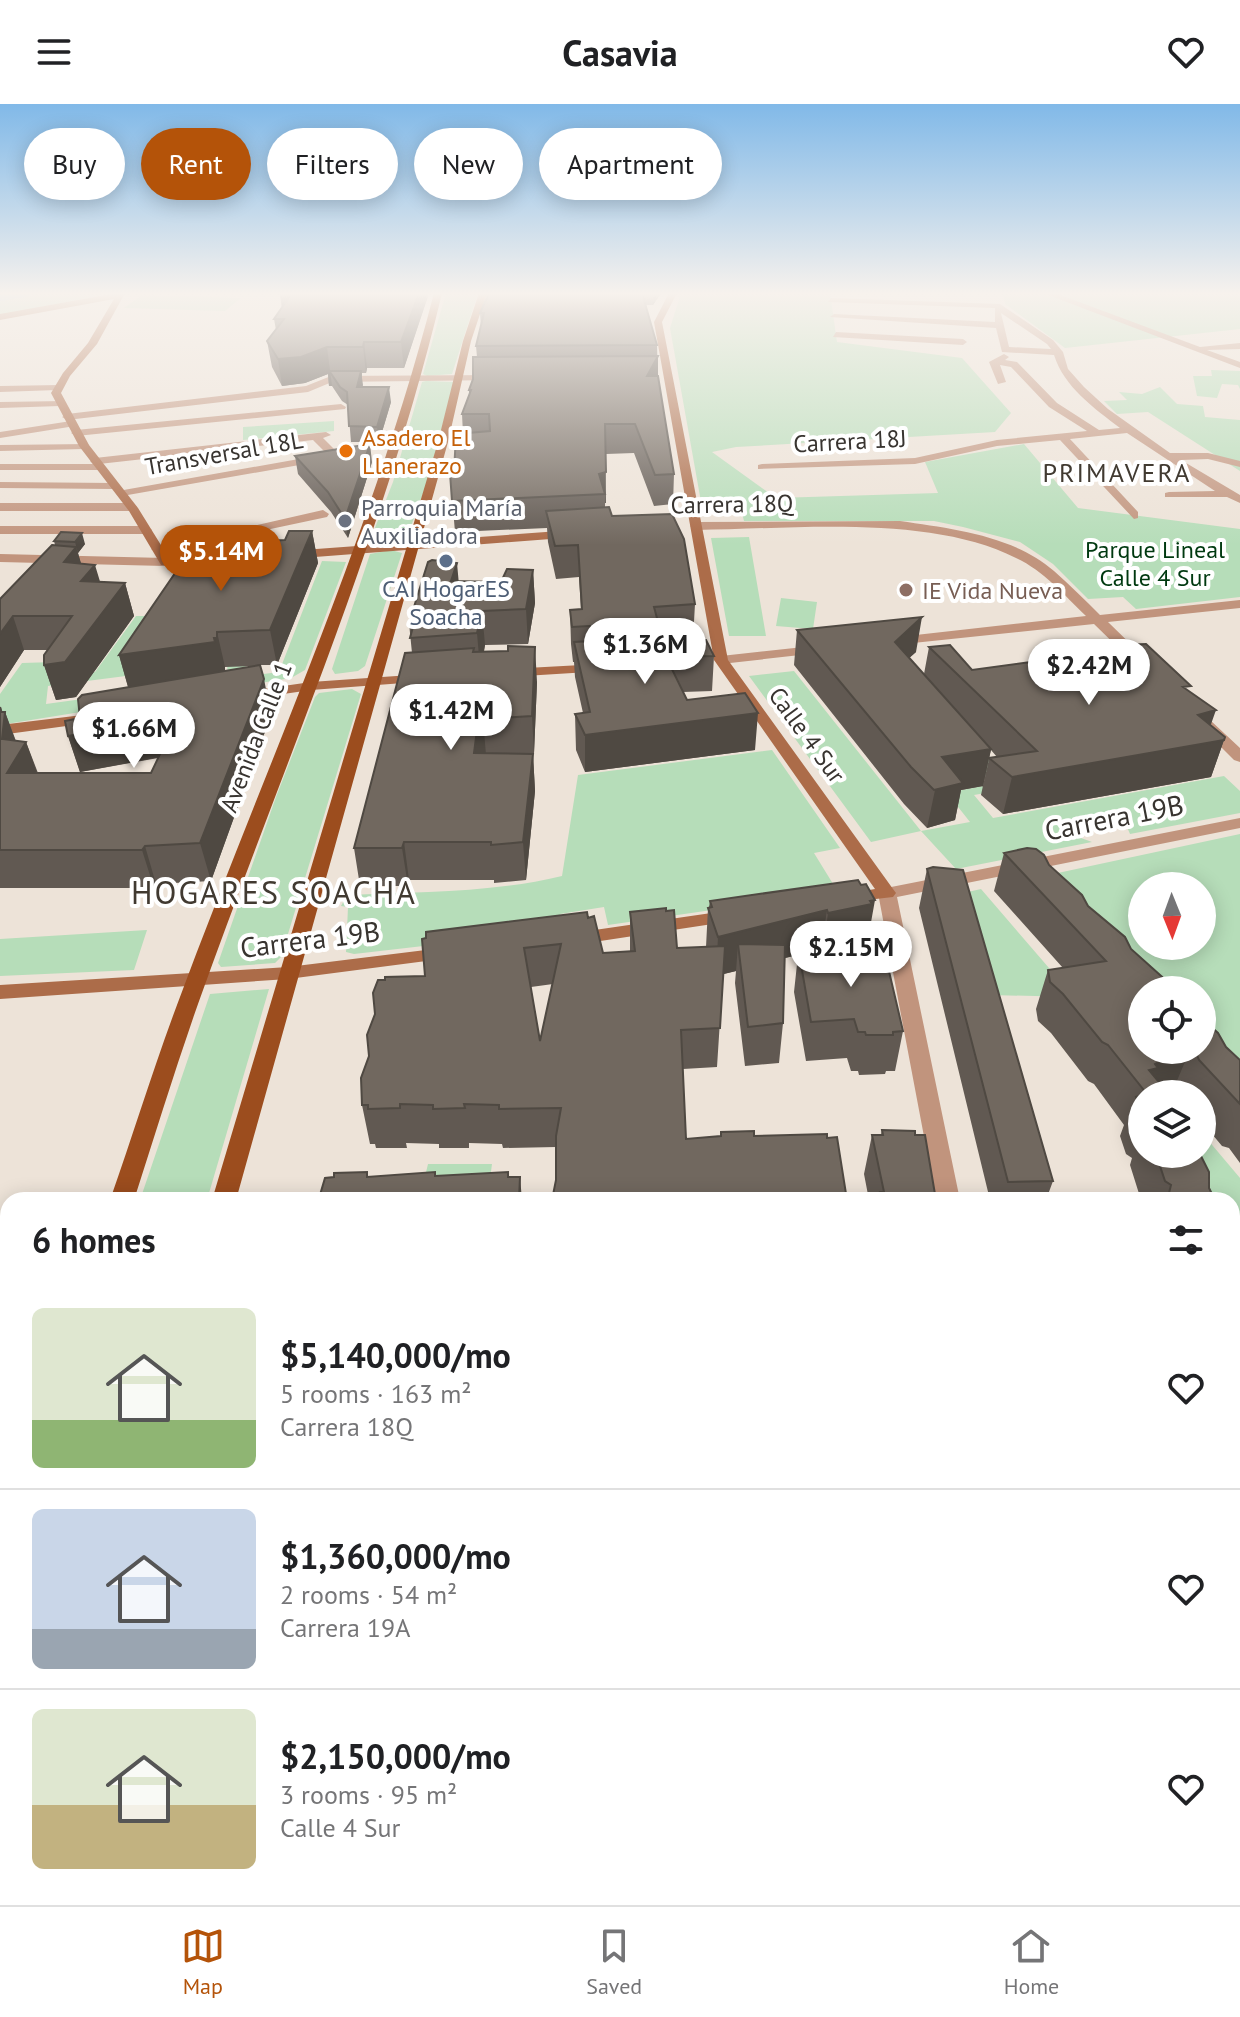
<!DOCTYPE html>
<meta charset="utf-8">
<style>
:root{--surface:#fff;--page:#f6f6f6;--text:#202124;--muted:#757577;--line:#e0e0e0;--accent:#b45309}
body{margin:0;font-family:"PT Sans",sans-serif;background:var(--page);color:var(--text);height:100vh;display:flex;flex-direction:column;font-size:30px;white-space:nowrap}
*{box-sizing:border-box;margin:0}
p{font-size:26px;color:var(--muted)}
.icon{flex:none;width:44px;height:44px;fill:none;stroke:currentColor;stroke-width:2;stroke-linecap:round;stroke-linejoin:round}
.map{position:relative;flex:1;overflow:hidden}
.sheet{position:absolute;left:0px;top:1088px;width:1240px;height:714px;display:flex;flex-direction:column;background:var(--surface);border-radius:24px 24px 0 0;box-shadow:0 4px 20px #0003}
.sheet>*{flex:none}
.banner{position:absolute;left:24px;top:24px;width:800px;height:72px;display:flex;gap:16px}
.needle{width:52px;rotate:179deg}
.fabs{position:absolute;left:1128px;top:768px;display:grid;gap:16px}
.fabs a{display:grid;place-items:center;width:88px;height:88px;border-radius:50%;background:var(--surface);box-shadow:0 4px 20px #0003;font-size:40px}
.price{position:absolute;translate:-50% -68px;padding:0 18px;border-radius:28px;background:#fff;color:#222;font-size:26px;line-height:52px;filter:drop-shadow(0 2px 4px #0008)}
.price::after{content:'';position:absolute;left:50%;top:48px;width:24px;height:18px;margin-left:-12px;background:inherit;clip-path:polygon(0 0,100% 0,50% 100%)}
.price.selected{background:var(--accent);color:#fff}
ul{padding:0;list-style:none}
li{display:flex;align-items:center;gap:24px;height:200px;padding:0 32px}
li+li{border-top:2px solid var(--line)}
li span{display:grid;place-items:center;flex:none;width:224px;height:160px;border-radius:12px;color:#555}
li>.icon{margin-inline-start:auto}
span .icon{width:96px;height:96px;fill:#fffc;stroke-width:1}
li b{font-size:34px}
h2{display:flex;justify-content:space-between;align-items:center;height:96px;padding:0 32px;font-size:34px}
.chip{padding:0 28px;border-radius:36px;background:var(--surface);box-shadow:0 4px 20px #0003;font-size:28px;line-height:72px}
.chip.selected{background:var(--accent);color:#fff}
header{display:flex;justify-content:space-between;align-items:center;height:104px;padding:0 32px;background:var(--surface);font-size:36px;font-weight:700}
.dock{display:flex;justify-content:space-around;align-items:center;height:112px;border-top:2px solid var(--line);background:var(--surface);font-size:22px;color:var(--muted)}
.dock a{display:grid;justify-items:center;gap:4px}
.dock .selected{color:var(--accent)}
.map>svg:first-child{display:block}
.green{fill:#b6ddb9;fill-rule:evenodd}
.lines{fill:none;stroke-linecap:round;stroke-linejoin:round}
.river{fill:#86c1e7;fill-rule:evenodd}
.street{fill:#c1947d;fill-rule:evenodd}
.secondary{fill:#ac6c49;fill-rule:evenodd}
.primary{fill:#9c4d1e;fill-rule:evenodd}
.wall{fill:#615952;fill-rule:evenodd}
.shaded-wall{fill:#4f4942}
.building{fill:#71685f;stroke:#4f4942;stroke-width:2;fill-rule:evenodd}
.food-dot{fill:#e8710a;stroke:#fff;stroke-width:3}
.worship-dot{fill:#6b7280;stroke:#fff;stroke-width:3}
.service-dot{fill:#5c6f8a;stroke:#fff;stroke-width:3}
.education-dot{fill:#8d6e63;stroke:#fff;stroke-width:3}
.labels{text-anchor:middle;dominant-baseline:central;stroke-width:8;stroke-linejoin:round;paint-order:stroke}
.far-food-label{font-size:24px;fill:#c56008;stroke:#fff;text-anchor:start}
.far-street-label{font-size:24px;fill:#383430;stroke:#fff}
.far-worship-label{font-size:24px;fill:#5b616d;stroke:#fff;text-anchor:start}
.far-park-label{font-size:24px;fill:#003910;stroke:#fff}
.far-service-label{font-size:24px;fill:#4e5e75;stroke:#fff}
.far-education-label{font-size:24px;fill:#785e54;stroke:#fff;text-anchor:start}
.far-neighbourhood-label{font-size:26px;letter-spacing:2px;fill:#413a31;stroke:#fff}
.street-label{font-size:28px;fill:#383430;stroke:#fff}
.quarter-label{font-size:32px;letter-spacing:2px;fill:#413a31;stroke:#fff}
</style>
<header><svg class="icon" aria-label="menu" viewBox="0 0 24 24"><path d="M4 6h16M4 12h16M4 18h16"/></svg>Casavia<svg class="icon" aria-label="heart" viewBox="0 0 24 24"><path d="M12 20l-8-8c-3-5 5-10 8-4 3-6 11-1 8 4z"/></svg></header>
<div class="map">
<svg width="1240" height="1801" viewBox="0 0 1240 1801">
<rect width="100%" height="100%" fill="#ede3d8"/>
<!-- green -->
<path class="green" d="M39 189H113L0 211V195Z
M446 189H478L452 270 427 272 423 270Z
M681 189H830L837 238 962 254 1011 309 995 328 736 343 712 348 776 394 938 389 925 358 1024 340 1078 404 1240 425V493L1136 505 1123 493 1088 495 1053 460 1020 438 963 423 934 417H744L742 409H703L670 224Z
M1003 189H1240V225L1065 244 1005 200Z
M142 191 241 194 225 207 124 204Z
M1211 266 1240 267V285L1238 281 1222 280 1217 294 1197 292 1193 272H1212Z
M426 277 454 278 428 376 407 433 402 436 373 439 371 434 393 378 422 278Z
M1160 283 1177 300 1203 302 1205 313 1240 316V367L1148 308 1117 310 1104 297 1127 296 1119 288 1142 290Z
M334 317V327L243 336V323Z
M749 433 766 532H729L711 434Z
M391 446 402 449 365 562 358 567 335 570 332 565 370 450Z
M322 457 346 458 305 566 291 574 0 621V590L22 559 55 558 66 567 95 568 136 512H171L293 458 241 573 279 568ZM227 559 228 575 46 600 48 582Z
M781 494 817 498 813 525 776 522Z
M794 567 921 727 970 718 947 689 993 680 924 604 938 602 1012 676 1215 649 974 691 993 714 1224 672 1240 687V709L1130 730 1127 723 1128 714H1102L1100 719 1059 726 1092 738 956 765 921 727 871 738 749 572Z
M352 585 361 590 281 853 275 859 221 863 218 859 276 693 315 593 319 589Z
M772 646 840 744 814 749 838 788 608 821 604 803 560 810 563 826 354 850 346 848 348 803 341 802 347 791C419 788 492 789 562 772L578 671Z
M1240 730V1002L1202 946V886H1142L1025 776ZM1142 782H1202V842H1142Z
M981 785 1074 893 991 891 959 790Z
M147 826 134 866 0 872V835Z
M269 885 207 1096H140L210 890Z
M1202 1029 1240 1074V1159L1232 1160V1096H1207L1191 1050H1202Z
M428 1060H492L488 1090 421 1089Z
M0 1353H8V1794H1100L1103 1801H0Z"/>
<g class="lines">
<!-- river -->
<path class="river" d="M0 189H34L27 193 0 197Z"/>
<!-- street -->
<path class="street" d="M1043 189H1055L1200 243 1240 239V245L1207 246 1240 258V264Z
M831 194 1000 200 1053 236 1063 248 1068 265 1084 283 1108 305 1170 349H1208L1240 357V363L1208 355 1181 356 1240 391V399L1227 393H1165V389L1169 388 1215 387 1127 329 1070 335 1138 408V414L1134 415 1060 336 997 342 915 360 758 365V361L762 360 915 354 997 336 1087 327 1049 303 1011 263 1000 261 1006 278 998 280 989 258 1004 250 1009 253 1005 256 1017 258 1057 299 1099 326 1120 324C1094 304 1064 283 1054 251L1002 248 996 224 830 213 834 210 995 218V204L828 198ZM1001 209 1047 240 1051 245 1009 243Z
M836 228 963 235 967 238 963 241 833 233Z
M497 271 500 276 332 278 308 288 67 316 62 313 67 310 306 282 331 272Z
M60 281 57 286 0 288V282Z
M64 297 65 299 60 302 0 304V298Z
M341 300 346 303 345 305 76 332 71 329 76 326Z
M71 317 75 318V322L0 334V328Z
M326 328 331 331 323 334 339 350V354L122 392 116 389 118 387 327 350 313 336 99 360 105 363 99 366H0V360H93L90 357 95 354Z
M88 340 89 342 84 345 0 347V341Z
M0 378 114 379 120 382 114 385 0 384Z
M0 399H131L137 403 131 407H0Z
M323 406 329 410 327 413 157 449 151 445Z
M900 417C953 425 1012 431 1054 467 1070 481 1085 496 1100 511L1240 496V504L1108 518 1147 556 1149 559 1142 563 1137 562 1094 520 894 541 887 537 889 534 1086 512C1064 491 1044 467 1016 454 930 410 792 425 696 426L690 422 696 418Z
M0 422H146L152 426 146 430H0Z
M0 450 165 454 184 450 190 454 165 462 0 458Z
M822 541 827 542V548L721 560 714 556 721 552Z
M1205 614 1210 616 1240 644V658L1234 656 1200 622V616Z
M1240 714V724L897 793 960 1096H936L878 789 881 785Z
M0 1131H8V1151H0Z
M1240 1240V1262L1232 1263V1241Z"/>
<!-- secondary -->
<path class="secondary" d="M117 189H125L97 240 70 272 61 289 89 341 138 404 169 454 210 453 216 457 214 460 161 461 129 407 79 342 51 289 63 269 88 239 114 195 0 216V210Z
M669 189H677L662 218 728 556 893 785 896 789 893 793 841 799 838 795 841 791 875 785 714 556 654 218Z
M573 426 577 427V433L289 455 283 451 289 447Z
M600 560 605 561V567L508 573 501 569 508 565Z
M425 570 432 574 430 577 311 586 242 596 235 592 242 588 311 578Z
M91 610 96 612V618L0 631V621Z
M732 806 741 812 739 816 574 841 565 835 574 829Z
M450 843 460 849 457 853 288 875 0 895V881L288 863Z"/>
<!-- primary -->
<path class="primary" d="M434 189H442C384 433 282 664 198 900 175 965 155 1031 134 1096H110C133 1031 153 965 177 901 265 664 371 434 434 189Z
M479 189H487L471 237 448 338 236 1096H212L438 338 463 237Z
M8 1629V1673L0 1676V1632Z"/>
</g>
<!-- wall -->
<path class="wall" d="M280 189H428V192L404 264H367L366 269H362V283L391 298 379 338H351L348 301 342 297 332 282H329L328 270 305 279 282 282 272 263 267 237 276 226 274 215 282 203Z
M489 189H661L653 201H646L657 241 658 275 674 370 673 400 654 402 634 349 606 350 605 403 612 412 695 500 693 535 663 537V538L714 552 712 587 683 588 687 596 755 646 585 668 576 646 575 610 583 609 575 573 574 558H573L571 540 570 506H581L579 473 556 475 548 438 547 424 455 428 450 369H454L463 330 462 310 469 292V286L473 275 477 253 476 242 481 223 480 209Z
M295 352 372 358 348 434 331 408 298 370Z
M312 427 318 459 277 561H260L271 611 211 777 156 780 154 784H0V603L2 608H5L16 637 26 638 38 669H151L158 654 80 668 68 632 80 614 128 583 119 551 285 436ZM257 562 225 567V563Z
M61 428 85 440 78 449 81 460 100 478 125 479 134 512 76 593 56 596 44 561 47 546H24L0 583V495L55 441 54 437Z
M533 466 535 499 528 540 485 541 484 548 537 578 534 649 514 650H533L535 687 526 776 494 779V776H409L408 782H360L354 744 412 549 409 519 459 477 501 478Z
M797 526 916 548 909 554 924 570 929 543 972 566 1115 547 1116 544 1120 543 1121 541 1189 587 1211 622 1224 636 1211 673 1003 710 981 691 989 654 997 653 991 646 983 682 961 686 955 716 927 724 904 700 794 561Z
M1004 749 1049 761 1082 791 1142 946H1202L1226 943 1240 956V1059L1229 1044 1222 1042 1202 1018V990H1180L1176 979 1165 985 1169 990H1142V1050H1200L1209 1084 1215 1096H1141L1130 1061 1132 1054 1126 1050 1120 1032 1124 1021 1094 980 1088 977 1051 929 1038 917 1036 905 1048 866 1063 864 994 787Z
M927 765 1053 1077 1046 1096H990L919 804Z
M858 776 868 835H866V839L836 845 903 927 895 967H886L885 970 859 971 858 967H851L847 954 806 957 794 888 798 851 785 854 783 919 779 959 745 962 735 879 736 867 723 870 717 963 683 965 686 1035 721 1032 754 1027 556 1076V1043L503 1044 502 1040 469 1039V1044H439V1040L406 1039 407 1044H376L375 1040H370L362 1001 425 872 588 814 603 849 630 847V808L666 807 677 844 706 843 708 804 709 803 710 797ZM553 880 540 937 531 883Z
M882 1026 915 1031 936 1096H869L864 1070 872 1031H881Z
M1232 1132 1233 1134 1240 1133V1210L1232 1212Z
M1232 1268H1240V1353H1232Z
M1232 1480H1240V1668H1232Z"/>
<!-- shaded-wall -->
<path class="shaded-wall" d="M280 189H294L283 212Z
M419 189H428V192L404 264 401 238Z
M654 189H661L653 201Z
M364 238 367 264 366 269 363 243Z
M327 243 332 282H329L328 270 305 279 282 282 278 255Z
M658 252V279L647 272Z
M361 267 363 281 359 298 357 283Z
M389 283 391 298 379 338 377 323Z
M605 320 606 399H605V390L599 370Z
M370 340 372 358 348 434 345 415Z
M312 427 318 459 277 561 270 526Z
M82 429 85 440 78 449 75 438Z
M76 443 85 472 95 461 105 494 91 510 64 458Z
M457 459 460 492 451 477Z
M533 466 535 499 528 540 526 505Z
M125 479 134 512 76 593 56 596 44 561Z
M482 507 485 541 480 564 477 529Z
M13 512 24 546 0 583V530Z
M922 513 916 548 889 572 895 538Z
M217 528 225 563V569H222L214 534Z
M215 538 223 573 129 586 119 551Z
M535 543 537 578 534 649 532 612Z
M264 575 271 611 211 777 200 739Z
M1 603 4 613 5 608 18 644 26 638 39 674 7 669 2 635Z
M1216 606 1204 640 1224 636 1211 673 1003 710 1012 673 1198 611Z
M758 609 755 646 585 668V631Z
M178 612 187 648 80 668 68 632Z
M483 615 486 651 474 649 478 618Z
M991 645 983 682 961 686 955 716 927 724 942 653Z
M533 650 535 687 526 776 523 738Z
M404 738 409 776 408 782 402 744Z
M145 742 156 780 154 784 142 746Z
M875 796 868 835H866V839L823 848 828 809Z
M827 806 821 845 741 865 738 840 736 867 716 872 718 833Z
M1181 946H1190L1176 979 1156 990 1149 966 1155 960Z
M520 1073 522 1096H519Z"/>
<!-- building -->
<path class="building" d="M292 189H419L401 238H364L363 243H327L301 253 278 255 267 237 284 215H274Z
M489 189H642L657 241 476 242 484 209H480Z
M658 252 647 272H658L674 370 655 371 635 320H605L606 368 599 370 605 390 452 397 450 369H454L456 330 490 327 489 310H462L471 286H469L473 275V253Z
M331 267H361L357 283H389L377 323 349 322 347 288 340 283 330 268H327Z
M370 340 345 415 328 388 295 352Z
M609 403 612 412 672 410 684 435 695 500 654 503 658 518 572 523 570 506 582 505 578 441 555 442 546 407Z
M289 427H312L270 526 217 528V534H214L215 538 119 551 195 440 285 436Z
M61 428 82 429 75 438 54 437Z
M52 441 76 443 64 458 95 461 81 477 125 479 65 558 44 561V551L72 512H13L0 530V495Z
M432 456 457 459 451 477 501 478 507 465 533 466 526 505 482 507 477 529 410 534 414 519H409L428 458Z
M922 513 895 538 991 645 942 653 963 679 934 686 911 663 797 526Z
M662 533 663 538 706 536 714 552 666 553 687 596 745 589 758 609 585 631 575 610 590 608 574 538Z
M1146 540 1191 582 1183 583 1216 606 1198 611 1225 633 1224 636 1012 673 989 654 1037 647 929 543 950 541 972 566 1119 546 1116 544 1122 543 1121 541Z
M508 542 535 543 532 612 483 615 478 618 474 649 533 650 523 738 491 741V738H404L402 744H354L405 549 474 544 473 548 508 547Z
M260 561 264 575 200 739 145 742 142 746H0V603L1 608H5L2 635 26 638 7 669H151L178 612 68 632 65 617 80 614 78 595 82 591Z
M1027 744 1036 745 1044 751 1049 761 1082 791 1088 802 1125 833 1131 845 1170 880 1174 886H1142V946H1181L1155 960 1158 964 1149 966 1169 990H1147L1108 941 1102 938 1063 890 1050 878 1048 866 1106 857 1004 749Z
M933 763 963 766 1053 1077 1008 1078 927 765Z
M858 776 861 781 866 780 875 796 870 797 872 800 828 809 827 806 718 833 708 804 712 803 710 797Z
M666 804V807L674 806 677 844 725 842 720 924 681 926 686 1035 721 1032V1028L754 1027V1032L827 1030V1034L837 1033 847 1096H552L556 1076V1032L561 1004 499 1005V1001L464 1000 465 1004 433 1005V1001L400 1000V1004L368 1005V1001H362L361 974 369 952 367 931 375 910 373 889 378 876H385V873L425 872 422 835 426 834V828L587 808 588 814 594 812 603 849 635 847 630 808ZM561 840 540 937 524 844Z
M738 840 785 841 783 919 748 923Z
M848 844 884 846 903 927 893 928V931H866L865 928H858L854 915 811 918 799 849Z
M1202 915 1218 929 1226 943 1240 956V1000L1199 956 1195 946H1202Z
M1142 991V1010L1136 993Z
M882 1026 915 1027V1031H925L936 1096H882L880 1088H884L872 1031H883Z
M1156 1050H1200L1209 1068V1084L1215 1096H1171L1169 1089 1171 1081 1165 1077Z
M367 1068V1073L435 1068V1072L508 1068V1073H520L519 1096H320V1091L325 1074 334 1073V1069Z
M1232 1132 1233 1134 1240 1133V1176L1235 1177 1232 1176Z
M1232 1268H1240V1318H1232Z
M1232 1480H1240V1638H1232Z"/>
<!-- sky -->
<linearGradient id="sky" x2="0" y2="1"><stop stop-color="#81b9e8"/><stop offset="0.43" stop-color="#f7f2ed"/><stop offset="1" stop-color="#f7f2ed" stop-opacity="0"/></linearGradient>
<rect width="1240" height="441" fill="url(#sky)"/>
<!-- markers -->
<circle class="food-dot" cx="346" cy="347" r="8"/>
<circle class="worship-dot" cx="345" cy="417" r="8"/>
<circle class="service-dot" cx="446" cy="457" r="8"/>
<circle class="education-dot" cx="906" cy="486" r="8"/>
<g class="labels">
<!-- far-food labels -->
<g class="far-food-label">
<text x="362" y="333">Asadero El<tspan x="362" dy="28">Llanerazo</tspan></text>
</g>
<!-- far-street labels -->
<g class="far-street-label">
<text transform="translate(850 337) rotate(-3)">Carrera 18J</text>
<text transform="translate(224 349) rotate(-10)">Transversal 18L</text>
<text transform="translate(732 400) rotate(-1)">Carrera 18Q</text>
<text transform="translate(807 631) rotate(54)">Calle 4 Sur</text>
<text transform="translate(256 633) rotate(-69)">Avenida Calle 1</text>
</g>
<!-- far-worship labels -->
<g class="far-worship-label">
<text x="361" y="403">Parroquia María<tspan x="361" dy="28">Auxiliadora</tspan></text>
</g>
<!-- far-park labels -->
<g class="far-park-label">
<text x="1155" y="445">Parque Lineal<tspan x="1155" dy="28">Calle 4 Sur</tspan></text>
</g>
<!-- far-service labels -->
<g class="far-service-label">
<text x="446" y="484">CAI HogarES<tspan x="446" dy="28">Soacha</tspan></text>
</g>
<!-- far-education labels -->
<g class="far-education-label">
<text x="922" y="486">IE Vida Nueva</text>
</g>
<!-- far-neighbourhood labels -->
<g class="far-neighbourhood-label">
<text x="1117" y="368">PRIMAVERA</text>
</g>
<!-- street labels -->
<g class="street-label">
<text transform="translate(1114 713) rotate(-11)">Carrera 19B</text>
<text transform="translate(310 835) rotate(-7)">Carrera 19B</text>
</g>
<!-- quarter labels -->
<g class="quarter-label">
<text x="274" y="788">HOGARES SOACHA</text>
</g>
</g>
</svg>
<div class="fabs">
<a><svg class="needle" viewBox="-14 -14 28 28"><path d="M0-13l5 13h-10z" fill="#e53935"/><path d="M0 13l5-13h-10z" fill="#757577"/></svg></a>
<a><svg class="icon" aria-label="locate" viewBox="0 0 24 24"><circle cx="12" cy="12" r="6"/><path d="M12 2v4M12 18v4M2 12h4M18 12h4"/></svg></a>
<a><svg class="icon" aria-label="layers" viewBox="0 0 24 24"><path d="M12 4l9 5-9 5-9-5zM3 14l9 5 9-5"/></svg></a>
</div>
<b class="price selected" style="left:221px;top:489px">$5.14M</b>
<b class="price" style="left:645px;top:582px">$1.36M</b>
<b class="price" style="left:1089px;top:603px">$2.42M</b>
<b class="price" style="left:451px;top:648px">$1.42M</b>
<b class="price" style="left:134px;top:666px">$1.66M</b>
<b class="price" style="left:851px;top:885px">$2.15M</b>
<div class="banner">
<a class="chip">Buy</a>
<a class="chip selected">Rent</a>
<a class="chip">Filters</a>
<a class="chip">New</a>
<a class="chip">Apartment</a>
</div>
<section class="sheet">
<h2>6 homes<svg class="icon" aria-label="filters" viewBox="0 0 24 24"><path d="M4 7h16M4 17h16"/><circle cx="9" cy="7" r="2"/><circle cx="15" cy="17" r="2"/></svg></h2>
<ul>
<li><span style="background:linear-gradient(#dfe7d0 70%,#8fb573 0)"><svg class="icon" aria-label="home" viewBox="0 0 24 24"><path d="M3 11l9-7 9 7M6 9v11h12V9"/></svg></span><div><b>$5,140,000/mo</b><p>5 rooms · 163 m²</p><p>Carrera 18Q</p></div><svg class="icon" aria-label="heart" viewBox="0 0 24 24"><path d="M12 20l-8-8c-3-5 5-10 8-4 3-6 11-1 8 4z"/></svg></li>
<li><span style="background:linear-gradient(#c9d6e8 75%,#9aa5b1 0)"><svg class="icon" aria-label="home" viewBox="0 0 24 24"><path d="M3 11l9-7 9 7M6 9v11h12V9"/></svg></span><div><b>$1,360,000/mo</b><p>2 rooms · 54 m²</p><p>Carrera 19A</p></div><svg class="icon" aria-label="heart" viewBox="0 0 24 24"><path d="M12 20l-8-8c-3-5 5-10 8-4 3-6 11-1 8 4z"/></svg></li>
<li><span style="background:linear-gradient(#dfe7d0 60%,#c2b280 0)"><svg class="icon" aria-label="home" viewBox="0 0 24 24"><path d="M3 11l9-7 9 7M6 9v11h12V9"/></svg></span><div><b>$2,150,000/mo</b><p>3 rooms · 95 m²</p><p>Calle 4 Sur</p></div><svg class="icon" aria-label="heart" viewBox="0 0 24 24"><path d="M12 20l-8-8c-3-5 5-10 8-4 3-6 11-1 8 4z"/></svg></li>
</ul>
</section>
</div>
<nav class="dock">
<a class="selected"><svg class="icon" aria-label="map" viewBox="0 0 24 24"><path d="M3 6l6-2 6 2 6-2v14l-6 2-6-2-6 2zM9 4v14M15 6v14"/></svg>Map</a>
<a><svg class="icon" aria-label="saved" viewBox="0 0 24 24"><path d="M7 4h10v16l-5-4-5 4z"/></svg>Saved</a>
<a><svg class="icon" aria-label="home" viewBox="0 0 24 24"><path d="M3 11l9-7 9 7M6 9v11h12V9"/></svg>Home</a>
</nav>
